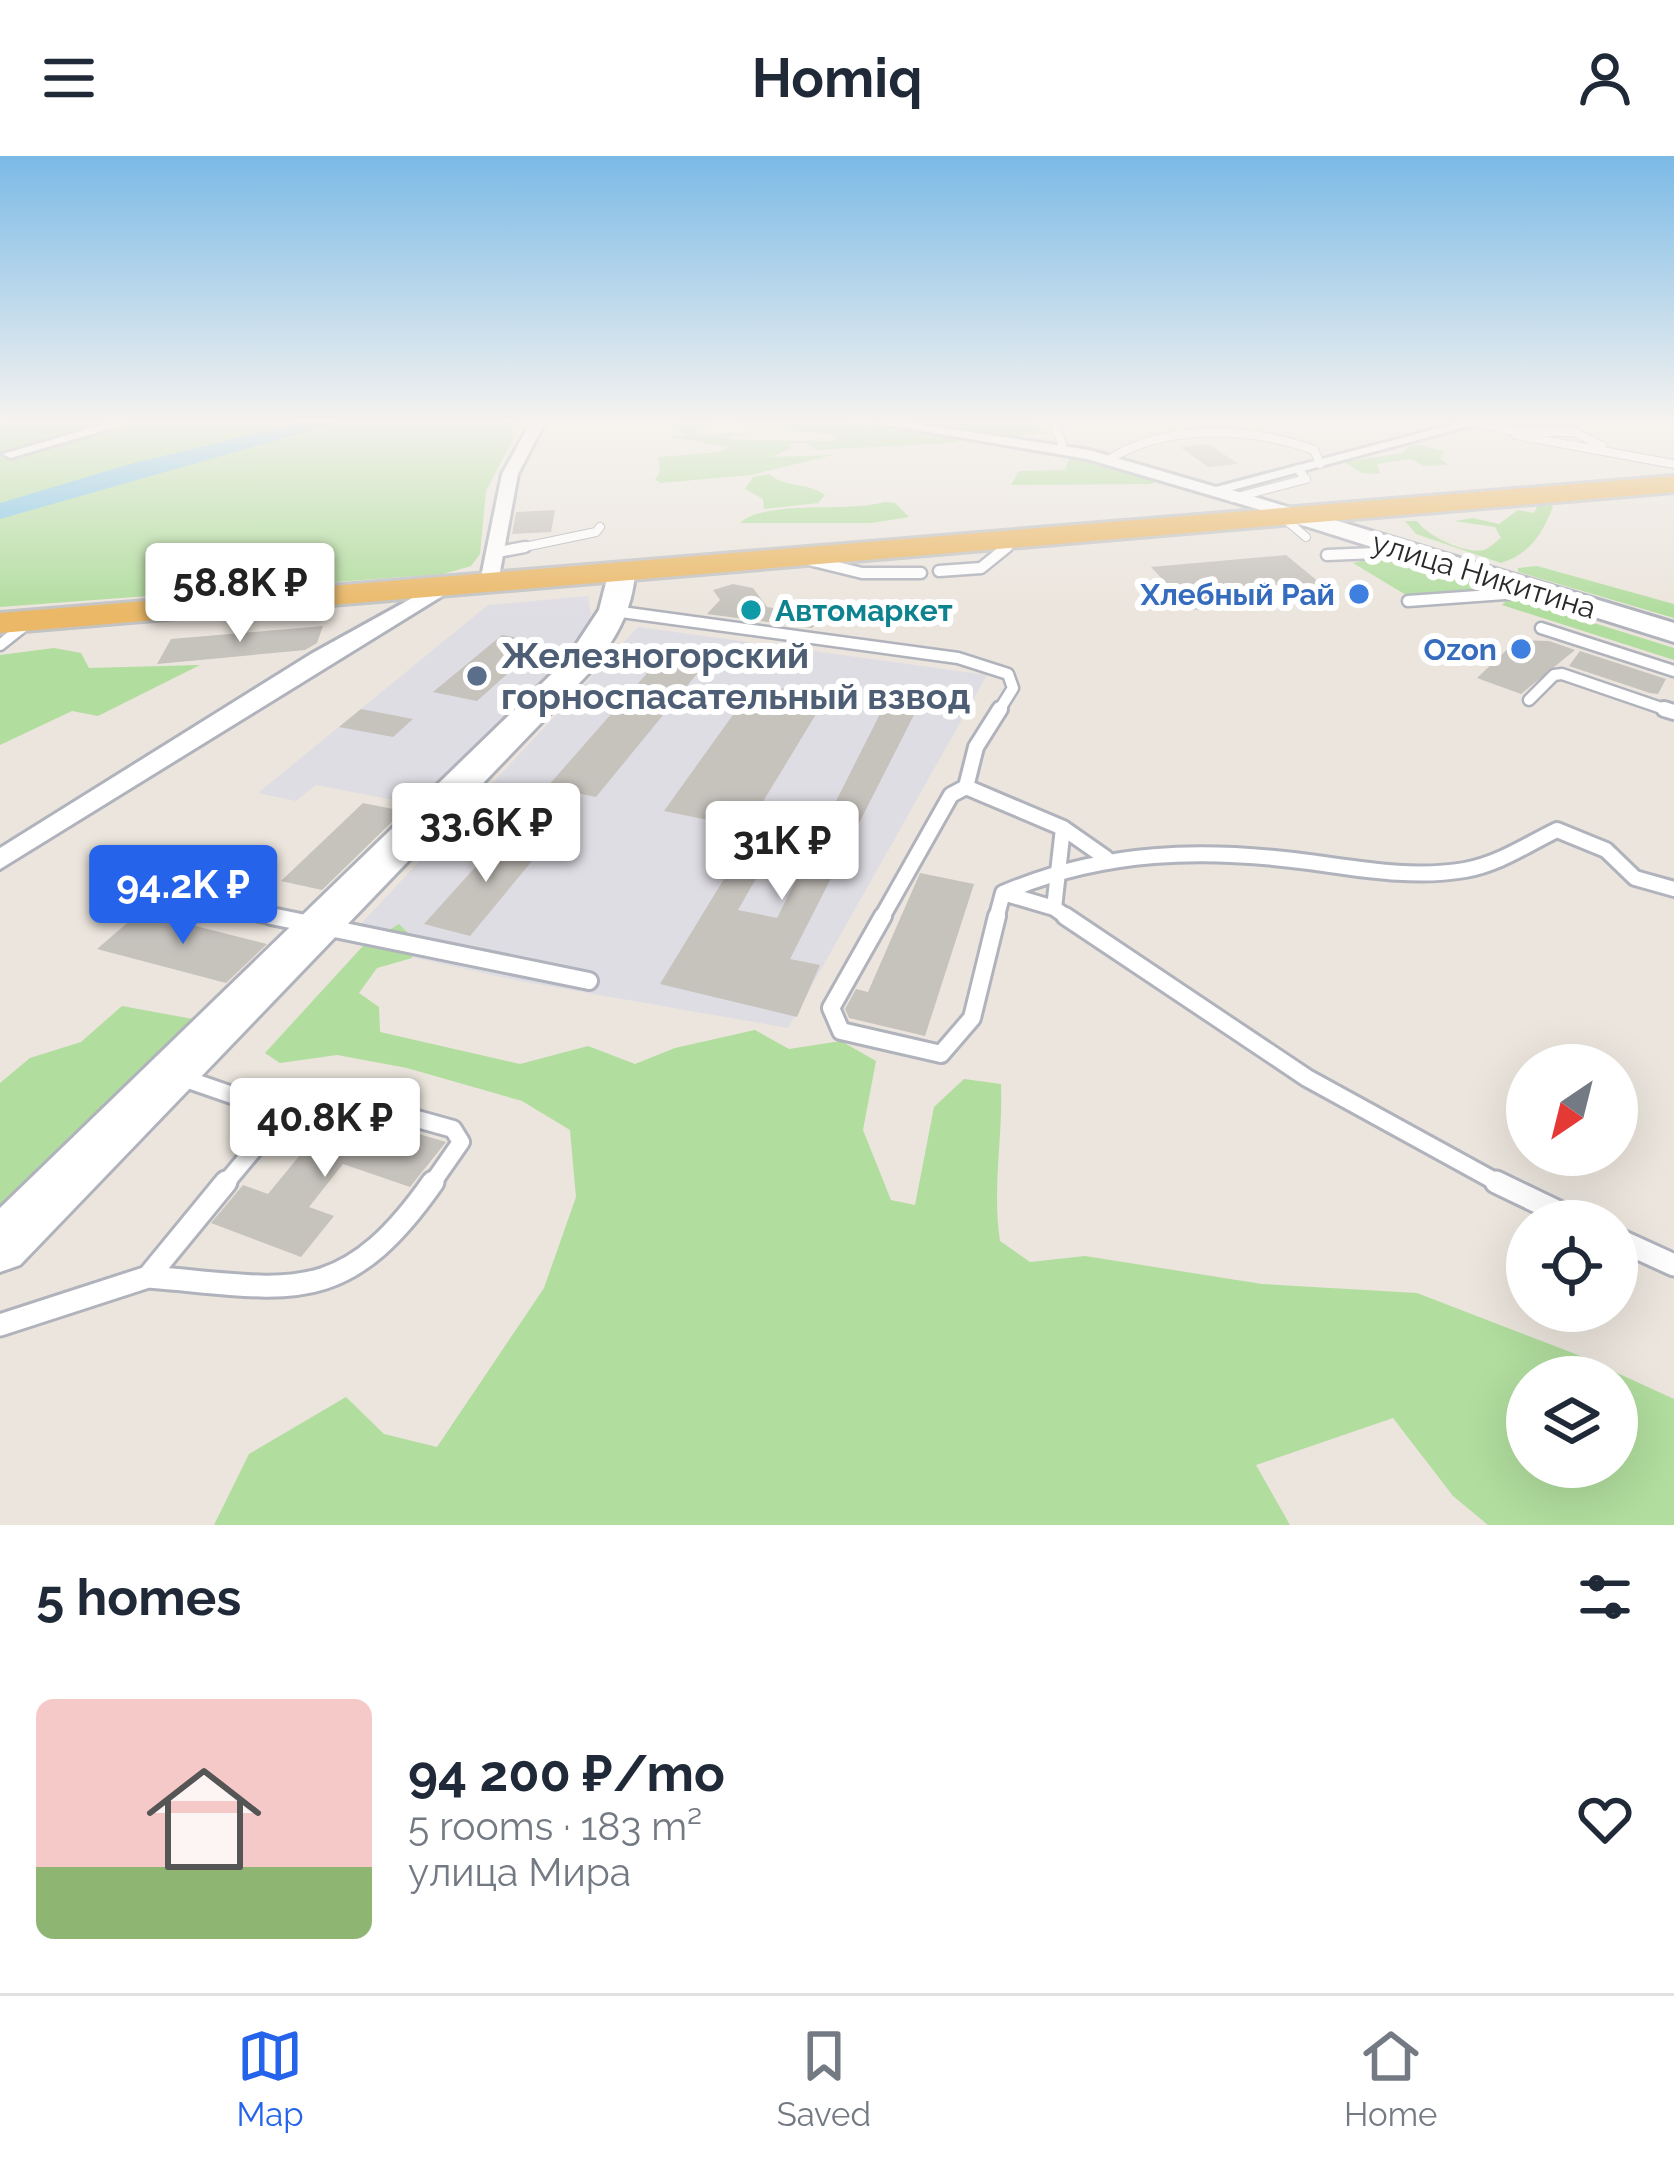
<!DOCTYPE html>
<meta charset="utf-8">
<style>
:root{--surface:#fff;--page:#f6f6f7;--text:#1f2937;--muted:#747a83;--line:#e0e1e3;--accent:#2563eb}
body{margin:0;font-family:Raleway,sans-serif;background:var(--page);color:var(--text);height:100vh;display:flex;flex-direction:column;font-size:45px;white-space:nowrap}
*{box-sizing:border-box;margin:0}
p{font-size:39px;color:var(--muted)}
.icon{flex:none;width:66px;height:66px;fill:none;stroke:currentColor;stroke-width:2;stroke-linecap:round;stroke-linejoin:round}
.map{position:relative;height:1369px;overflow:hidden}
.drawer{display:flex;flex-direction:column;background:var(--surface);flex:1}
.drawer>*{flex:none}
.needle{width:78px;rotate:215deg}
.fabs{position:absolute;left:1506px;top:888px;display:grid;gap:24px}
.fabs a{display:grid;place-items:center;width:132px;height:132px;border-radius:50%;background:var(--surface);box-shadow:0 12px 48px #0002;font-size:60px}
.price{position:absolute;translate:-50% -102px;padding:0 27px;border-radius:12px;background:#fff;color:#222;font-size:39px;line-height:78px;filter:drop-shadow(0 3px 6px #0008)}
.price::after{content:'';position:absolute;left:50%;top:72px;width:36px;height:27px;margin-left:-18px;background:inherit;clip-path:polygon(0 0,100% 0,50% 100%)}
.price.on{background:var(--accent);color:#fff}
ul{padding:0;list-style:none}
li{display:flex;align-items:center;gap:36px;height:300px;padding:0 36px}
li span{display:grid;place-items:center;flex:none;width:336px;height:240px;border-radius:18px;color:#555}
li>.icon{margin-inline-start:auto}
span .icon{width:144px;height:144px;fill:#fffc;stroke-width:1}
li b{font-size:51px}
h2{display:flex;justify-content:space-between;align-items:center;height:144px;padding:0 36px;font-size:51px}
header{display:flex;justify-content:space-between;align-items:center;height:156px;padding:0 36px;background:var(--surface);font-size:54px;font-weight:700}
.dock{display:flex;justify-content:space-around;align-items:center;height:168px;border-top:3px solid var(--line);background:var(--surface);font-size:33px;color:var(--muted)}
.dock a{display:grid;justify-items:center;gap:6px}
.dock .on{color:var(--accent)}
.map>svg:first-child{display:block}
.industrial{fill:#dfdde4}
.green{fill:#b1dd9e;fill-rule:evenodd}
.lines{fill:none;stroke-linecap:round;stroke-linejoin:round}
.river{fill:#79c3e4;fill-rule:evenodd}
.building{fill:#c6c2bc}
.service-far4-casing{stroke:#b0b3bc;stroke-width:10}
.service-far3-casing{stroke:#b0b3bc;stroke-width:15}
.service-far2-casing{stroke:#b0b3bc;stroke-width:20}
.service-far1-casing{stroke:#b0b3bc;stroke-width:22}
.service-casing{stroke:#b0b3bc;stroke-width:27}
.minor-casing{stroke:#b0b3bc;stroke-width:6}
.secondary-casing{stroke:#b0b3bc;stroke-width:6}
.trunk-casing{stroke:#c3c3c3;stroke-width:6}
.service-far4{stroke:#fff;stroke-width:8}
.service-far3{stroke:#fff;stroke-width:10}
.service-far2{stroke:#fff;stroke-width:14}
.service-far1{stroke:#fff;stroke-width:16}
.service{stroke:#fff;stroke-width:21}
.minor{fill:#fff;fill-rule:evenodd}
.secondary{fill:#fff;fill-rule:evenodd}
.trunk{fill:#eab866;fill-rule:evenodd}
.shop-dot{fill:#3f7fe0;stroke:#fff;stroke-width:4.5}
.culture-dot{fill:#0f9aa8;stroke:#fff;stroke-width:4.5}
.service-dot{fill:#5c6f8a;stroke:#fff;stroke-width:4.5}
.labels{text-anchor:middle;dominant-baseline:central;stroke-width:12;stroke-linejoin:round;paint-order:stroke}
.far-street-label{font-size:30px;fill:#2a2a2a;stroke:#fff}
.far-shop-label{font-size:30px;font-weight:bold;fill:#366cbe;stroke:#fff;text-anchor:end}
.far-culture-label{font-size:30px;font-weight:bold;fill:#0d838f;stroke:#fff;text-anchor:start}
.service-label{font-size:36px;font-weight:bold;fill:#4e5e75;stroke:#fff;text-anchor:start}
</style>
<header><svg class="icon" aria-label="menu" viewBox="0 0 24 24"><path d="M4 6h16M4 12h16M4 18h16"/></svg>Homiq<svg class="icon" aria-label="person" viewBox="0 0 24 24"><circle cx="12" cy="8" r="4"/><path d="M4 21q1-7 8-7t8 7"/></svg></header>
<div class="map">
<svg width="1674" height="1369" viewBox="0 0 1674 1369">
<rect width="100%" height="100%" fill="#ebe5dd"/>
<!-- industrial -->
<path class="industrial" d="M588 440 591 459 583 484 520 555 425 650 316 629 296 645 258 637 488 449Z
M638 471 987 519 788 872 519 825 344 786Z"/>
<!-- green -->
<path class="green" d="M0 266H522L486 335 480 398 471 410 443 418 0 451Z
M682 266 714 267 696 278 763 277 723 281 736 284 837 285 834 279 732 269 734 266H838L967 282 951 287 816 294 806 287 789 288 791 293 770 301 833 299 751 319 660 327 655 323 660 316 658 301 721 296 728 291 671 281 689 278 669 272Z
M920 266H1035L1033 271 1049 277 997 281 916 269Z
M1421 289 1445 296 1440 302 1448 309 1424 310 1410 303 1377 308 1380 318 1362 317 1344 306 1403 297 1409 290Z
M1071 298 1162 324 1150 328 1011 329 1019 315 1065 314Z
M769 318C785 332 807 326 825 339L818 347 764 353 763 343 745 333 753 321Z
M885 346 895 347 909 361 871 367H740C766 343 846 357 885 346Z
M1550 348 1553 351C1542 378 1530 398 1501 407L1416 378 1405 365H1417C1426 379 1466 399 1484 394 1488 393 1497 385 1501 382L1495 371 1454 365 1473 362 1499 368 1518 354 1534 357 1538 349Z
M1386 399 1486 427V433L1406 439 1353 407Z
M1537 410 1674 448V462L1518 416V412Z
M1510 441 1674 492V504L1502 449Z
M54 492 81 497 89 512 200 509 98 560 72 555 0 589V499Z
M399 768 416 785 412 802 377 812 359 837 379 851 380 876 520 908 588 890 635 908 675 892 755 874 789 893 841 885 876 905 863 974 891 1044 915 1049 934 951 964 923 1001 928C1003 980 992 1034 1000 1085L1030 1106 1085 1100 1262 1128 1417 1137 1578 1199 1674 1243V1369H1488L1453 1340 1393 1262 1256 1309 1290 1369H214L249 1298 346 1241 384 1278 437 1291 544 1132 576 1041 570 974 522 945 407 912 337 899 280 907 265 897 362 791ZM1527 1221H1617V1311H1527Z
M122 850 209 866 0 1068V927L30 902 81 886Z"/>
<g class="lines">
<!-- river -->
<path class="river" d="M304 266H340L0 363V347L130 308Z"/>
</g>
<!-- building -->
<path class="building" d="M1209 288 1238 308 1208 311 1180 291Z
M555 354 551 376 512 378 516 356Z
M1286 399 1336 440 1191 454 1151 411Z
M733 428 753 432 767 451 822 459 812 472 707 458 720 444 713 434Z
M323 470 317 487 305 494 157 508 171 483Z
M502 479 543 486 477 545 433 536Z
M1517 484 1549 485 1575 494 1521 538 1477 522Z
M1580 495 1666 523 1658 538 1650 537 1569 510Z
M656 507 700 514 596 641 547 631Z
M755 528 827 540 747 672 664 655Z
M884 550 916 555 790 803 820 809 797 861 660 828 730 713 758 719 738 754 777 762Z
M361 553 413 563 393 581 339 571Z
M363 647 403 655 322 734 281 725Z
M505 678 547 687 470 780 424 768Z
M920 717 974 728 925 880 849 862 845 853 856 833 868 836Z
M140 756 267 788 226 827 97 793Z
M337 954 446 986 410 1031 343 1008 309 1051 334 1060 301 1101 211 1067 243 1029 268 1038Z"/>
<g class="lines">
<!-- service-far4 casing -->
<g class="service-far4-casing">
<path id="service-far4" d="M1054 266 1064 294
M1475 266 1519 276H1574L1602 290 1595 294
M1523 277 1516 279 1674 308
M1108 304C1166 267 1251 271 1314 294L1320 308
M1233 342 1306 323 1298 313
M1280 359 1306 381
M510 394 596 376 600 371
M1004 394 1014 385"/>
</g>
<!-- service-far3 casing -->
<g class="service-far3-casing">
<path id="service-far3" d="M498 396 525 391
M1327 399 1399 396
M809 404 862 417H921
M939 415 981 412 1007 391
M1408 445 1534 436
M614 455 958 502 1008 518 1013 532 998 556
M1541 472 1674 515
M0 489 29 466
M1529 544 1554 519 1562 518 1673 556"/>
</g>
<!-- service-far2 casing -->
<g class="service-far2-casing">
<path id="service-far2" d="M1000 553 976 591 966 631 1063 672 1054 752 1070 763
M1664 553 1674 556
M1063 672 1106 702
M1003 737 1054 752
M181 742 285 763
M881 763 951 639 966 631
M996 763 1003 737C1103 694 1203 692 1309 706 1361 713 1413 723 1465 714 1499 708 1526 689 1557 674L1606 694 1635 722 1674 733"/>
</g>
<!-- service-far1 casing -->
<g class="service-far1-casing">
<path id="service-far1" d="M271 760 589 825
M883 760 831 852 841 875 941 898 972 862 997 760
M1065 760 1307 922 1502 1029
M177 920 284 957 224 1029
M284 957 331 939 453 973 461 986 431 1029"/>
</g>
<!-- service casing -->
<g class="service-casing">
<path id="service" d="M1496 1026 1577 1065
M1617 1083 1674 1109
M148 1121C288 1132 342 1156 433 1026
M0 1169 148 1121 226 1026"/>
</g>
<!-- minor casing -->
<g class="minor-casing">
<path id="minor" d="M0 266H9L0 270Z
M112 266H133L10 302 3 298Z
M531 266H545L518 318 498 426 482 430 480 426 502 318Z
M871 266H902L1089 294 1216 331 1462 266H1484L1232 334 1301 355 1303 359 1295 364 1087 303Z
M443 425 460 429 0 713V692L311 498Z"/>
</g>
<!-- secondary casing -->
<g class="secondary-casing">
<path id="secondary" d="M1295 352 1674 467V486L1286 364 1283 359Z
M622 407 635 415C633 456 613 487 588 518L20 1109 0 1116V1052L566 504 599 454 609 415Z"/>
</g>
<!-- trunk casing -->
<g class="trunk-casing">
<path id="trunk" d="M1674 320V336L0 477V457Z"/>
</g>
<!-- service-far4 -->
<use href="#service-far4" class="service-far4"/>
<!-- service-far3 -->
<use href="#service-far3" class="service-far3"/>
<!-- service-far2 -->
<use href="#service-far2" class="service-far2"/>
<!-- service-far1 -->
<use href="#service-far1" class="service-far1"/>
<!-- service -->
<use href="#service" class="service"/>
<!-- minor -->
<use href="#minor" class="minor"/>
<!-- secondary -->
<use href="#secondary" class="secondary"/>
<!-- trunk -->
<use href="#trunk" class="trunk"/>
</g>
<!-- sky -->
<linearGradient id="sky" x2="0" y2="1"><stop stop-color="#7bbae6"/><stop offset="0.58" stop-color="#f6f3f0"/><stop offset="1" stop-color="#f6f3f0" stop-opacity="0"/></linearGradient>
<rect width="1674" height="457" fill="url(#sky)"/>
<!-- markers -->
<g class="shop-dot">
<circle cx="1359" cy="438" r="12"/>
<circle cx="1521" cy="493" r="12"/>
</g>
<circle class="culture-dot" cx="751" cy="454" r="12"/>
<circle class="service-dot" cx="477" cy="520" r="12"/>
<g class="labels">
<!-- far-street labels -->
<g class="far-street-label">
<text transform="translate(1484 419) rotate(17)">улица Никитина</text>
</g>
<!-- far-shop labels -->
<g class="far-shop-label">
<text x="1335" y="438">Хлебный Рай</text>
<text x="1497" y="493">Ozon</text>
</g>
<!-- far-culture labels -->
<g class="far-culture-label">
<text x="775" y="454">Автомаркет</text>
</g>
<!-- service labels -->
<g class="service-label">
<text x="501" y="499">Железногорский<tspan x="501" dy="41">горноспасательный взвод</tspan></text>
</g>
</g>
</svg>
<div class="fabs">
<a><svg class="needle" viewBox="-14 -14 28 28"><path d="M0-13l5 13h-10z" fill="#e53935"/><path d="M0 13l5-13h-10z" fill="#747a83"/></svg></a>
<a><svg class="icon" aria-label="locate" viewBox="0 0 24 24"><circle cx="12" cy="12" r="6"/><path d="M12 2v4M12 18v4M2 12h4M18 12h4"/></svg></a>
<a><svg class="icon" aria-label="layers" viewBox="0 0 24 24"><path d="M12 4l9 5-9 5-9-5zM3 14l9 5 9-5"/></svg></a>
</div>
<b class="price" style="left:240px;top:489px">58.8K ₽</b>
<b class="price" style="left:486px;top:729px">33.6K ₽</b>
<b class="price" style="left:782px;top:747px">31K ₽</b>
<b class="price on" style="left:183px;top:791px">94.2K ₽</b>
<b class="price" style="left:325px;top:1024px">40.8K ₽</b>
</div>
<section class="drawer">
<h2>5 homes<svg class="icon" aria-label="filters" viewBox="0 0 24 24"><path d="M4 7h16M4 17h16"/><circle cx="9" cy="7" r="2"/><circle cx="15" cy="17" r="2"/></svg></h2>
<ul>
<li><span style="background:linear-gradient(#f6c9c9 70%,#8fb573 0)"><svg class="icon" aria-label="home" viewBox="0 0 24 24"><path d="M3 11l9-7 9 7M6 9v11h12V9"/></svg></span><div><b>94 200 ₽/mo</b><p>5 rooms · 183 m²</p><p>улица Мира</p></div><svg class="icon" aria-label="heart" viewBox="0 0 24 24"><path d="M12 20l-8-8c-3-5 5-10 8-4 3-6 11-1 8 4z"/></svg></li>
</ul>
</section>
<nav class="dock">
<a class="on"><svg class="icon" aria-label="map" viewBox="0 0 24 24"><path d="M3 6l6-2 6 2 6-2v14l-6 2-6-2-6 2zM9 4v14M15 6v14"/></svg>Map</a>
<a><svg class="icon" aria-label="saved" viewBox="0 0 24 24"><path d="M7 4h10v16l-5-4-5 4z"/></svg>Saved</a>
<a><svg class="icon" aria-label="home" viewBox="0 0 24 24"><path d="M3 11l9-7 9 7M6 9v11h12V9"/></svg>Home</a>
</nav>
